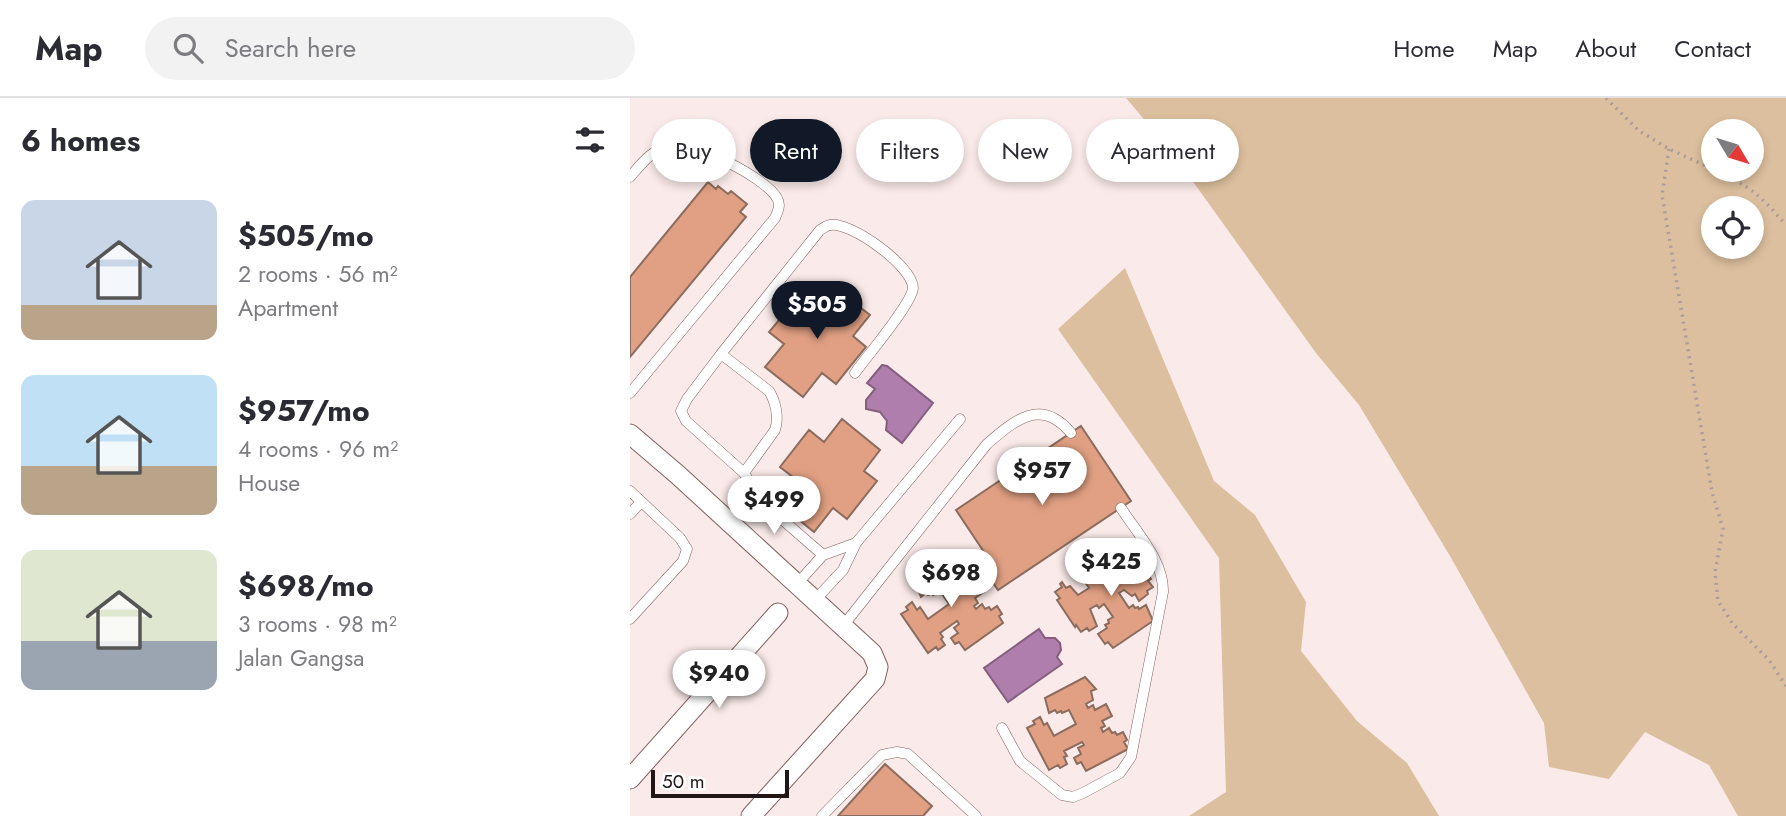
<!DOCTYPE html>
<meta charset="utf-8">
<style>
:root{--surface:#fff;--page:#f2f2f3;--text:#2b2b33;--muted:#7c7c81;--line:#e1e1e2;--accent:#111827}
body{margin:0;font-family:Jost,sans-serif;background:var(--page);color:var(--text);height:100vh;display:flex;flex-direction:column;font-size:26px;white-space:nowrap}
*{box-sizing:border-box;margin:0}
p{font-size:23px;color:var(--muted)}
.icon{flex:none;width:38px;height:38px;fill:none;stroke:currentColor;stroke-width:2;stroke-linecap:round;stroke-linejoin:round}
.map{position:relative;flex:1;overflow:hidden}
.drawer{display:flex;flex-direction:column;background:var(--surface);width:630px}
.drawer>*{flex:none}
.hud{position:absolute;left:21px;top:21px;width:665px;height:63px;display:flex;gap:14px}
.needle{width:46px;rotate:128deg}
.controls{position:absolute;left:1071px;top:21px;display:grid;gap:14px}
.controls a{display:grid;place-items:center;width:63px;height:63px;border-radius:50%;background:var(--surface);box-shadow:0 4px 10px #0003;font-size:35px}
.scale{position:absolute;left:21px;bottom:18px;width:138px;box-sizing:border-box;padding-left:7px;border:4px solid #221515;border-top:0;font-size:19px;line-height:24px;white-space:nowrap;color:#221515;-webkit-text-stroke:5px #fff;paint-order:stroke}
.price{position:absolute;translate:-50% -60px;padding:0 16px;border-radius:24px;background:#fff;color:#222;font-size:23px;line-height:46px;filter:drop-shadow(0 2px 4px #0008)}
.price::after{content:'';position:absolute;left:50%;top:42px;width:21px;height:16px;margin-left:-10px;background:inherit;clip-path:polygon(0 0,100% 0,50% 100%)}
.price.active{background:var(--accent);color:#fff}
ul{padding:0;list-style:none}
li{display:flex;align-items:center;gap:21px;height:175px;padding:0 21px}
li span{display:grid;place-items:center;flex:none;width:196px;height:140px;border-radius:14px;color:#555}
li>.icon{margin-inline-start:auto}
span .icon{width:84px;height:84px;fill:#fffc;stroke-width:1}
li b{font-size:30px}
h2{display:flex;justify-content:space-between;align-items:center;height:84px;padding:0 21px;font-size:30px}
.chip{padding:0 24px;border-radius:32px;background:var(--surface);box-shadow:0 4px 10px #0003;font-size:24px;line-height:63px}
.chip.active{background:var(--accent);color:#fff}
header{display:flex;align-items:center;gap:42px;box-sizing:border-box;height:98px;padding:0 35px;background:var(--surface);border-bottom:2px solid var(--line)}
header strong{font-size:33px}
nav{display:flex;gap:38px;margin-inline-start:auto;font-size:24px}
.search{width:490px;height:63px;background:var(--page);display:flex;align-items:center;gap:18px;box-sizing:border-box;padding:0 24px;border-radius:38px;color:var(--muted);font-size:26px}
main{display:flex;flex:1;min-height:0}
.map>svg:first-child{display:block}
.green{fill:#dcbf9e;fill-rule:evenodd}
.water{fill:#af7eac;stroke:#855e7f;stroke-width:2}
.building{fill:#e1a083;stroke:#8b6c5e;stroke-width:2}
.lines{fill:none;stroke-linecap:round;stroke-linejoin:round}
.service-casing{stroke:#82605f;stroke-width:11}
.minor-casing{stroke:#82605f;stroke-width:21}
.path{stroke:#ab9c9c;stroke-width:3.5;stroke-dasharray:2 5;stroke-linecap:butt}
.service{stroke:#fff;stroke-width:10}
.minor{stroke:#fff;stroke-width:19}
</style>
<header>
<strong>Map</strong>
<div class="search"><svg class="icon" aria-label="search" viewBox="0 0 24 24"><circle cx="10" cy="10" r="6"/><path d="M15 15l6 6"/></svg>Search here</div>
<nav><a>Home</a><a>Map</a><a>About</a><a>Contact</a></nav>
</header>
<main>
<section class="drawer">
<h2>6 homes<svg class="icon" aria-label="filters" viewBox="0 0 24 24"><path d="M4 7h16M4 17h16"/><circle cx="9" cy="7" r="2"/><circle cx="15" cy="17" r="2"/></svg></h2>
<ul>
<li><span style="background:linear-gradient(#c9d6e8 75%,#b9a48a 0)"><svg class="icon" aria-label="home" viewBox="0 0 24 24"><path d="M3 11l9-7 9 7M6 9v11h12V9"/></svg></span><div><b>$505/mo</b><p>2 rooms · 56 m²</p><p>Apartment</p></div></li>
<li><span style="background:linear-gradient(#bfe0f5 65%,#b9a48a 0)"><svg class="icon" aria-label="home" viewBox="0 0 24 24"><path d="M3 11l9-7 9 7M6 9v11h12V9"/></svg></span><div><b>$957/mo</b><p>4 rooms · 96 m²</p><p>House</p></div></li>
<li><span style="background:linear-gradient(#dfe7d0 65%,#9aa5b1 0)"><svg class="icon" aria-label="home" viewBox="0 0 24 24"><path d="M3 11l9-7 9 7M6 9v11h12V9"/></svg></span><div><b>$698/mo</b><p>3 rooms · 98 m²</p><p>Jalan Gangsa</p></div></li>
</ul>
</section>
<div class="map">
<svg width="1156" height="718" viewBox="0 0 1156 718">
<rect width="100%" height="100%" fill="#faeae9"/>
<!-- green -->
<path class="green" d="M496 0H1156V718H1108L1079 667 1015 634 979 681 919 669 914 625 820 458 729 307 686 255 541 53ZM1083 33H1122V72H1083ZM1083 110H1122V149H1083Z
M495 170 584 383 625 417 676 504 671 553 727 623 777 665 809 718H559L596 694 589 460 428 231Z"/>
<!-- water -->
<path class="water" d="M252 267 257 268 303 305 272 345 256 332 257 323 250 314 236 311V302L245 291 237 285Z
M409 531 415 540H425L430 545 431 552 427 559 432 566 378 604 354 570Z"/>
<!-- building -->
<path class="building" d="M78 84 86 91 88 88 98 96 101 93 117 106 110 114 116 119 0 259V179Z
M201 187 240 217 223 238 236 249 206 286 192 275 173 299 135 269 154 246 139 234 169 198 183 210Z
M212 321 250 352 234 373 247 383 217 421 203 410 184 434 146 403 164 380 150 369 179 332 194 344Z
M451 328 501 403 368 492 348 463 356 457 326 412Z
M492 445 496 452 500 450 521 481 518 483 523 489 517 493 518 496 509 503 505 496 502 498 494 492 489 495 499 510 503 507 505 510 508 509 509 511 516 507 523 523 483 550 478 544 475 546 468 536 477 530 475 527 479 525 478 522 483 519 474 506 469 510 467 507 460 511 467 528 459 533 457 530 451 534 446 527 445 529 427 502 430 500 425 494 432 489 430 486 432 484 436 490 440 488 448 497 459 490 455 484 461 481 454 471 459 467 465 477 469 474 471 478 482 471 477 455Z
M324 457 328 464 331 462 336 468 330 472 332 475 329 477 332 480 326 485 328 489 333 485 336 490 346 483 354 494 345 500 348 505 344 508 346 511 352 506 355 511 359 509 361 512 367 508 372 516 369 518 373 525 335 552 329 544 325 546 321 540 328 535 324 530 329 526 327 523 310 535 313 539 311 541 315 547 308 552 306 549 298 555 271 516 278 512 276 509 282 504 287 512 290 509 298 521 319 506 310 493 303 497 302 495 298 497 296 495 291 499 285 484Z
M455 579 466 591 461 593 463 602 456 606 458 610 463 607 465 612 476 606 482 618 472 623 475 628 471 630 473 634 479 630 482 635 485 634 487 637 493 634 497 642 494 644 498 651 456 673 451 664 447 666 444 660 451 656 448 650 454 647 452 644 434 653 437 658 434 659 437 666 430 670 428 667 419 672 397 630 405 626 403 623 410 619 414 627 417 625 424 638 446 626 439 612 432 615 431 613 427 615 425 612 419 615 415 600Z
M255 666 302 708 293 718H208Z"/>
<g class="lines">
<!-- service casing -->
<g class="service-casing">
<path id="service" d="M0 79C12 65 23 50 43 47 65 44 136 80 147 100 151 107 148 113 145 120L0 295
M91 256 139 293C146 304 149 320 145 332L114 375
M0 393 50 440 57 451 53 463 0 521
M0 416 11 404
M193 457 132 404 114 375 56 323 51 313 57 301 91 256 190 132C194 130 197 127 200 127 220 123 283 168 283 190 282 206 236 259 225 275
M167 486 193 457 226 445
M185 502 213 472 226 445 330 321
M213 528 357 346C385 322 411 299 441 335
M372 630 390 663 432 697 443 699 453 695 490 675 501 659 533 494C534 463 507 435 491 410
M192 718 252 657 267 654 278 656 346 718"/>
</g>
<!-- minor casing -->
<g class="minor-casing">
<path id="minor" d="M0 336 48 377 242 555 248 569 245 581 121 718
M0 681 148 515"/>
</g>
<!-- path -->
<path class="path" d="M976 0 1008 32 1039 51 1083 71
M1039 51 1032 97 1082 394 1093 431 1085 474 1088 503 1103 526 1139 562 1156 588
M1085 72C1119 87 1132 99 1156 127"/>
<!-- service -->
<use href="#service" class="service"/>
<!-- minor -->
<use href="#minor" class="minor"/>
</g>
</svg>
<div class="controls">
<a><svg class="needle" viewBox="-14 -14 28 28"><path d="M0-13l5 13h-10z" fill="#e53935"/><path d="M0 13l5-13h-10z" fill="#7c7c81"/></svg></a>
<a><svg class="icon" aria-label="locate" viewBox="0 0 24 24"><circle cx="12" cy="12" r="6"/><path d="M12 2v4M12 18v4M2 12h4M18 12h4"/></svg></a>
</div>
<div class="scale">50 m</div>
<b class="price active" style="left:187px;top:243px">$505</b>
<b class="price" style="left:412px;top:409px">$957</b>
<b class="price" style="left:144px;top:438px">$499</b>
<b class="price" style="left:481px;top:500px">$425</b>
<b class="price" style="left:321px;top:511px">$698</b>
<b class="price" style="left:89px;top:612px">$940</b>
<div class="hud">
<a class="chip">Buy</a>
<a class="chip active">Rent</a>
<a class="chip">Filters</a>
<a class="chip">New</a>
<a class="chip">Apartment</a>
</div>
</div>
</main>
